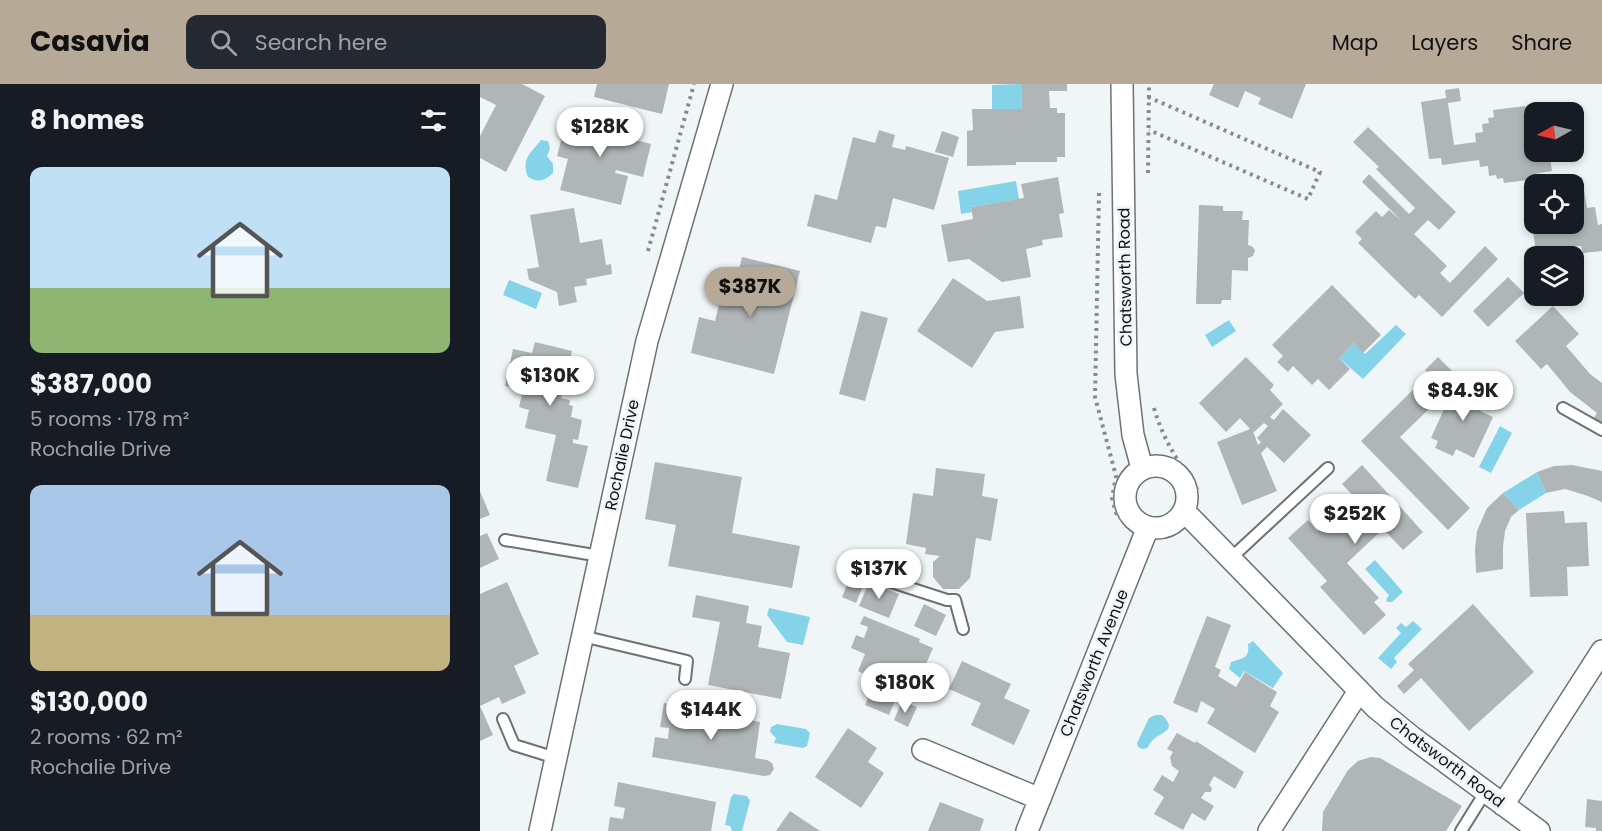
<!DOCTYPE html>
<meta charset="utf-8">
<style>
:root{--surface:#171b24;--page:#242831;--text:#f1f3f6;--muted:#9ea1a6;--accent:#b7a998}
body{margin:0;font-family:Poppins,sans-serif;background:var(--page);color:var(--text);height:100vh;display:flex;flex-direction:column;font-size:22px;white-space:nowrap}
*{box-sizing:border-box;margin:0}
p{font-size:20px;color:var(--muted)}
.icon{flex:none;width:33px;height:33px;fill:none;stroke:currentColor;stroke-width:2;stroke-linecap:round;stroke-linejoin:round}
.map{position:relative;flex:1;overflow:hidden}
.details{display:flex;flex-direction:column;background:var(--surface);width:480px}
.details>*{flex:none}
.needle{width:39px;rotate:262deg}
.buttons{position:absolute;left:1044px;top:18px;display:grid;gap:12px}
.buttons a{display:grid;place-items:center;width:60px;height:60px;border-radius:12px;background:var(--surface);box-shadow:0 3px 9px #0003;font-size:30px}
.price{position:absolute;translate:-50% -51px;padding:0 14px;border-radius:21px;background:#fff;color:#222;font-size:20px;line-height:39px;filter:drop-shadow(0 2px 3px #0008)}
.price::after{content:'';position:absolute;left:50%;top:36px;width:18px;height:14px;margin-left:-9px;background:inherit;clip-path:polygon(0 0,100% 0,50% 100%)}
.price.active{background:var(--accent);color:#111}
ul{padding:0;list-style:none}
li{display:grid;align-content:center;gap:12px;height:318px;padding:0 30px}
li span{display:grid;place-items:center;height:186px;border-radius:12px;color:#555}
li>.icon{margin-inline-start:auto}
span .icon{width:108px;height:108px;fill:#fffc;stroke-width:1}
li b{font-size:26px}
h2{display:flex;justify-content:space-between;align-items:center;height:72px;padding:0 30px;font-size:26px}
header{display:flex;align-items:center;gap:36px;box-sizing:border-box;height:84px;padding:0 30px;background:var(--accent);color:#111}
header strong{font-size:28px}
nav{display:flex;gap:33px;margin-inline-start:auto;font-size:21px}
.search{width:420px;height:54px;background:var(--page);display:flex;align-items:center;gap:15px;box-sizing:border-box;padding:0 21px;border-radius:12px;color:var(--muted);font-size:22px}
main{display:flex;flex:1;min-height:0}
.map>svg:first-child{display:block}
.water{fill:#85d3e9}
.building{fill:#b0b6b8;fill-rule:evenodd}
.lines{fill:none;stroke-linecap:round;stroke-linejoin:round}
.service-casing{stroke:#6c7274;stroke-width:14}
.minor-casing{stroke:#6c7274;stroke-width:24}
.path{stroke:#878b8d;stroke-width:4;stroke-dasharray:3 4.5;stroke-linecap:butt}
.service{stroke:#fff;stroke-width:10}
.minor{stroke:#fff;stroke-width:21}
.labels{text-anchor:middle;dominant-baseline:central;stroke-width:6;stroke-linejoin:round;paint-order:stroke}
.street-label{font-size:16px;fill:#101213;stroke:#f0f6f8}
</style>
<header>
<strong>Casavia</strong>
<div class="search"><svg class="icon" aria-label="search" viewBox="0 0 24 24"><circle cx="10" cy="10" r="6"/><path d="M15 15l6 6"/></svg>Search here</div>
<nav><a>Map</a><a>Layers</a><a>Share</a></nav>
</header>
<main>
<section class="details">
<h2>8 homes<svg class="icon" aria-label="filters" viewBox="0 0 24 24"><path d="M4 7h16M4 17h16"/><circle cx="9" cy="7" r="2"/><circle cx="15" cy="17" r="2"/></svg></h2>
<ul>
<li><span style="background:linear-gradient(#bfe0f5 65%,#8fb573 0)"><svg class="icon" aria-label="home" viewBox="0 0 24 24"><path d="M3 11l9-7 9 7M6 9v11h12V9"/></svg></span><div><b>$387,000</b><p>5 rooms · 178 m²</p><p>Rochalie Drive</p></div></li>
<li><span style="background:linear-gradient(#a9c7e8 70%,#c2b280 0)"><svg class="icon" aria-label="home" viewBox="0 0 24 24"><path d="M3 11l9-7 9 7M6 9v11h12V9"/></svg></span><div><b>$130,000</b><p>2 rooms · 62 m²</p><p>Rochalie Drive</p></div></li>
</ul>
</section>
<div class="map">
<svg width="1122" height="747" viewBox="0 0 1122 747">
<rect width="100%" height="100%" fill="#f0f6f8"/>
<!-- water -->
<path class="water" d="M541 0 542 25H512V1Z
M61 56 68 57 70 64 67 72 73 80V89C64 97 59 99 48 93 41 75 50 70 61 56Z
M536 97 539 115 491 123 492 128 481 130 478 107Z
M29 196 62 209 56 225 23 211Z
M749 236 756 247 732 263 725 251Z
M916 241 926 250 883 295 859 274 874 259 885 270Z
M1020 342 1032 349 1011 389 999 383Z
M1057 388 1066 409 1039 426 1023 409Z
M895 476 923 508 912 518H908L906 516 909 511 885 485Z
M289 524 330 533 323 561 307 558 287 531Z
M933 537 942 545 914 574 917 578 911 585 898 574 921 549 916 544 921 539 926 543Z
M773 557 803 589 793 604 764 587 760 594 749 585 751 578C762 574 770 575 768 560Z
M675 631H682C699 647 680 648 673 656 670 658 669 662 667 664L662 665 658 663 657 659 669 634Z
M297 640 326 645 330 649 327 662 323 664 294 659 296 654 290 648 291 643Z
M254 710 267 712 270 717 262 747H252L250 742 245 741 251 713Z"/>
<!-- building -->
<path class="building" d="M0 0H42L65 12 26 88 0 74V52L16 21 0 13Z
M117 0H189L182 30 114 13Z
M541 0H587V7H569L570 24H577V29H585V73H577V78H536V81L487 82V47L493 46 492 25H542Z
M734 0H826L812 35 778 20 781 14 765 7 758 24 729 11Z
M979 4 981 17 968 19 974 61 996 58 995 49 1003 48 1002 40 1009 39 1008 34 1014 33 1013 26 1045 22 1046 29 1054 28V68H1071L1072 73H1070L1072 87 1054 90 1055 95 1024 99 1023 94 1017 95 1016 91 1009 92 1008 82 1000 83 999 76 962 81 961 74 949 75 941 18 966 14 965 6Z
M100 27 147 39 144 53 171 60 163 93 136 86 135 89 148 92 141 121 80 106 88 75 77 72 86 38 97 41Z
M888 43 976 128 959 146 948 136 934 150 967 182 960 189 970 199 1005 162 1018 175 962 233 939 211 935 215 878 159 882 155 875 148 896 127 902 133 909 126 922 137 882 98 889 90 929 130 935 124 896 85 899 83 873 58Z
M399 46 415 51 412 63 425 66 426 62 469 74 454 126 413 114 406 144 396 142 391 159 327 142 335 110 357 116 373 53 395 59Z
M462 47 479 53 473 73 455 68Z
M578 93 584 129 579 130 583 153 562 156 563 161 546 165 551 193 522 198 489 175 468 178 461 141 493 135 491 123 544 114 541 100Z
M1102 93 1107 124 1115 123 1118 141 1122 140V167L1103 169 1101 162 1056 168 1051 133 1054 132V140H1094V100H1075V97Z
M719 121 743 122V127H763L762 136H769L768 161 773 163 775 167 773 172 768 174V187L752 186 751 216H742L741 220H716Z
M94 124 100 159 122 155 126 181 131 180 132 190 106 195 107 201 94 203 97 218 79 222 77 208 49 196 47 185 59 183 50 131Z
M262 173 320 187 294 290 211 269 219 233 235 237 245 197 256 199Z
M1028 193 1044 209 1008 243 993 227Z
M473 194 507 217 540 212 544 244 515 248 492 284 437 247Z
M852 201 901 251 883 269 874 259 859 274 870 285 849 306 838 295 832 301 813 282 808 288 797 278 803 272 792 261Z
M1073 222 1099 250 1086 262 1110 290 1122 299V342L1112 337 1117 329 1090 308 1067 280 1061 285 1035 257Z
M381 227 408 234 385 317 359 310Z
M55 258 92 267 86 295 92 299V304L88 308H83L81 314 90 316 89 321 93 322 91 333 102 336 98 356 93 355V359L108 362 98 404 66 397 76 351 45 344 49 326 39 323 43 306 25 302 33 265 52 269Z
M766 273 794 301 790 306 803 320 790 333 794 336 803 325 831 351 804 379 787 363 781 369 797 407 762 421 737 358 770 345 760 334 746 348 719 319ZM784 339 788 342 777 354 781 358 778 361 773 347 774 348Z
M958 273 980 295 920 353 990 424 968 446 881 357 949 290 945 286Z
M986 291 994 294 989 304 1007 313 1000 327 1013 333 994 374 976 365 973 372 955 364 958 357 951 354 970 312 973 314Z
M175 378 262 393 252 449 320 462 312 504 188 482 196 441 165 435Z
M882 381 943 448 923 466 903 445 867 479 899 514 894 518 906 531 884 551 840 503 847 497 808 454 828 436 837 447 874 413 862 400Z
M1092 381 1122 387V418L1105 411 1085 405 1066 409 1057 388 1074 382Z
M456 384 505 390 502 412 518 415 511 457 496 454 490 494 479 505H463L453 493V478L460 472 445 470 446 464 426 460 433 409 453 412Z
M0 407 10 431 0 435Z
M1023 409 1039 426 1031 433 1025 447 1023 463V485L996 489 995 465 997 447 1007 424Z
M1084 427 1085 439 1107 438 1109 482 1087 483 1088 512 1050 513 1046 429Z
M7 449 19 475 0 484V452Z
M369 496 383 502 376 519 362 513Z
M27 498 59 570 34 582 46 609 22 620 19 613 0 622V510Z
M389 498 419 510 409 534 379 522Z
M216 511 269 522 266 539 282 542 278 563 310 569 301 615 228 601 240 538 212 533Z
M444 520 466 531 456 552 434 542Z
M993 520 1054 588 989 647 941 594 924 610 917 602 934 586 928 580Z
M384 532 440 555 439 558 453 564 443 587 430 582 409 631 385 621 396 596 378 587 385 570 371 564 376 551 384 554 388 543 380 540Z
M727 532 751 541 735 583 741 586 738 592 756 603 765 588 797 608 790 622 799 628 775 669 727 639 735 625 721 617 717 629 693 619Z
M482 577 531 600 524 614 550 626 534 661 491 641 501 619 469 605Z
M430 590 447 597 440 615 423 608Z
M422 617 437 623 428 643 414 636Z
M184 619 280 638 275 674 287 676 292 679 294 685 290 691 284 692 172 673 175 653 188 655 189 644 180 643Z
M0 622 13 651 0 657Z
M368 644 397 664 388 678 404 689 381 724 335 693Z
M697 649 715 659 716 657 764 688 755 705 734 692 729 701 732 704 731 708H725L721 714 734 722 725 737 712 729 703 746 674 730 684 713 673 706 682 691 693 698 699 687 692 682 690 673 693 668 687 665Z
M891 673 900 674 982 722 966 747H842L843 728 868 686 878 677Z
M138 698 236 718 231 747H128L130 733 143 735 145 724 134 722Z
M1107 715 1122 717V747H1116V744L1105 743Z
M460 718 504 735 500 747H448Z
M310 727 340 747H296Z"/>
<g class="lines">
<!-- service casing -->
<g class="service-casing">
<path id="service" d="M1083 324 1122 346
M25 456 120 472
M750 475 848 384
M402 495 467 516H475L483 545
M102 552 207 577 205 595
M23 635 34 661 76 674
M981 747 1006 707"/>
</g>
<!-- minor casing -->
<g class="minor-casing">
<path id="minor" d="M642 0 646 290 653 351 662 384
M645 413a31 31 0 1 1 62 0a31 31 0 1 1-62 0Z
M704 427 895 623 933 654 1059 747
M443 666 560 715
M1023 721 1122 567
M60 747 167 257 242 0
M547 747 668 443
M789 747 879 607"/>
</g>
<!-- path -->
<path class="path" d="M668 13 840 88 828 115 669 46
M668 89 669 0
M619 109 615 313 636 392 632 414 636 429 645 439
M168 167 214 0
M674 324C683 356 700 381 720 409"/>
<!-- service -->
<use href="#service" class="service"/>
<!-- minor -->
<use href="#minor" class="minor"/>
</g>
<g class="labels">
<!-- street labels -->
<g class="street-label">
<text transform="translate(645 193) rotate(-91)">Chatsworth Road</text>
<text transform="translate(142 371) rotate(-78)">Rochalie Drive</text>
<text transform="translate(614 579) rotate(-68)">Chatsworth Avenue</text>
<text transform="translate(967 678) rotate(37)">Chatsworth Road</text>
</g>
</g>
</svg>
<div class="buttons">
<a><svg class="needle" viewBox="-14 -14 28 28"><path d="M0-13l5 13h-10z" fill="#e53935"/><path d="M0 13l5-13h-10z" fill="#9ea1a6"/></svg></a>
<a><svg class="icon" aria-label="locate" viewBox="0 0 24 24"><circle cx="12" cy="12" r="6"/><path d="M12 2v4M12 18v4M2 12h4M18 12h4"/></svg></a>
<a><svg class="icon" aria-label="layers" viewBox="0 0 24 24"><path d="M12 4l9 5-9 5-9-5zM3 14l9 5 9-5"/></svg></a>
</div>
<b class="price" style="left:120px;top:74px">$128K</b>
<b class="price active" style="left:270px;top:234px">$387K</b>
<b class="price" style="left:70px;top:323px">$130K</b>
<b class="price" style="left:983px;top:338px">$84.9K</b>
<b class="price" style="left:875px;top:461px">$252K</b>
<b class="price" style="left:399px;top:516px">$137K</b>
<b class="price" style="left:425px;top:630px">$180K</b>
<b class="price" style="left:231px;top:657px">$144K</b>
</div>
</main>
